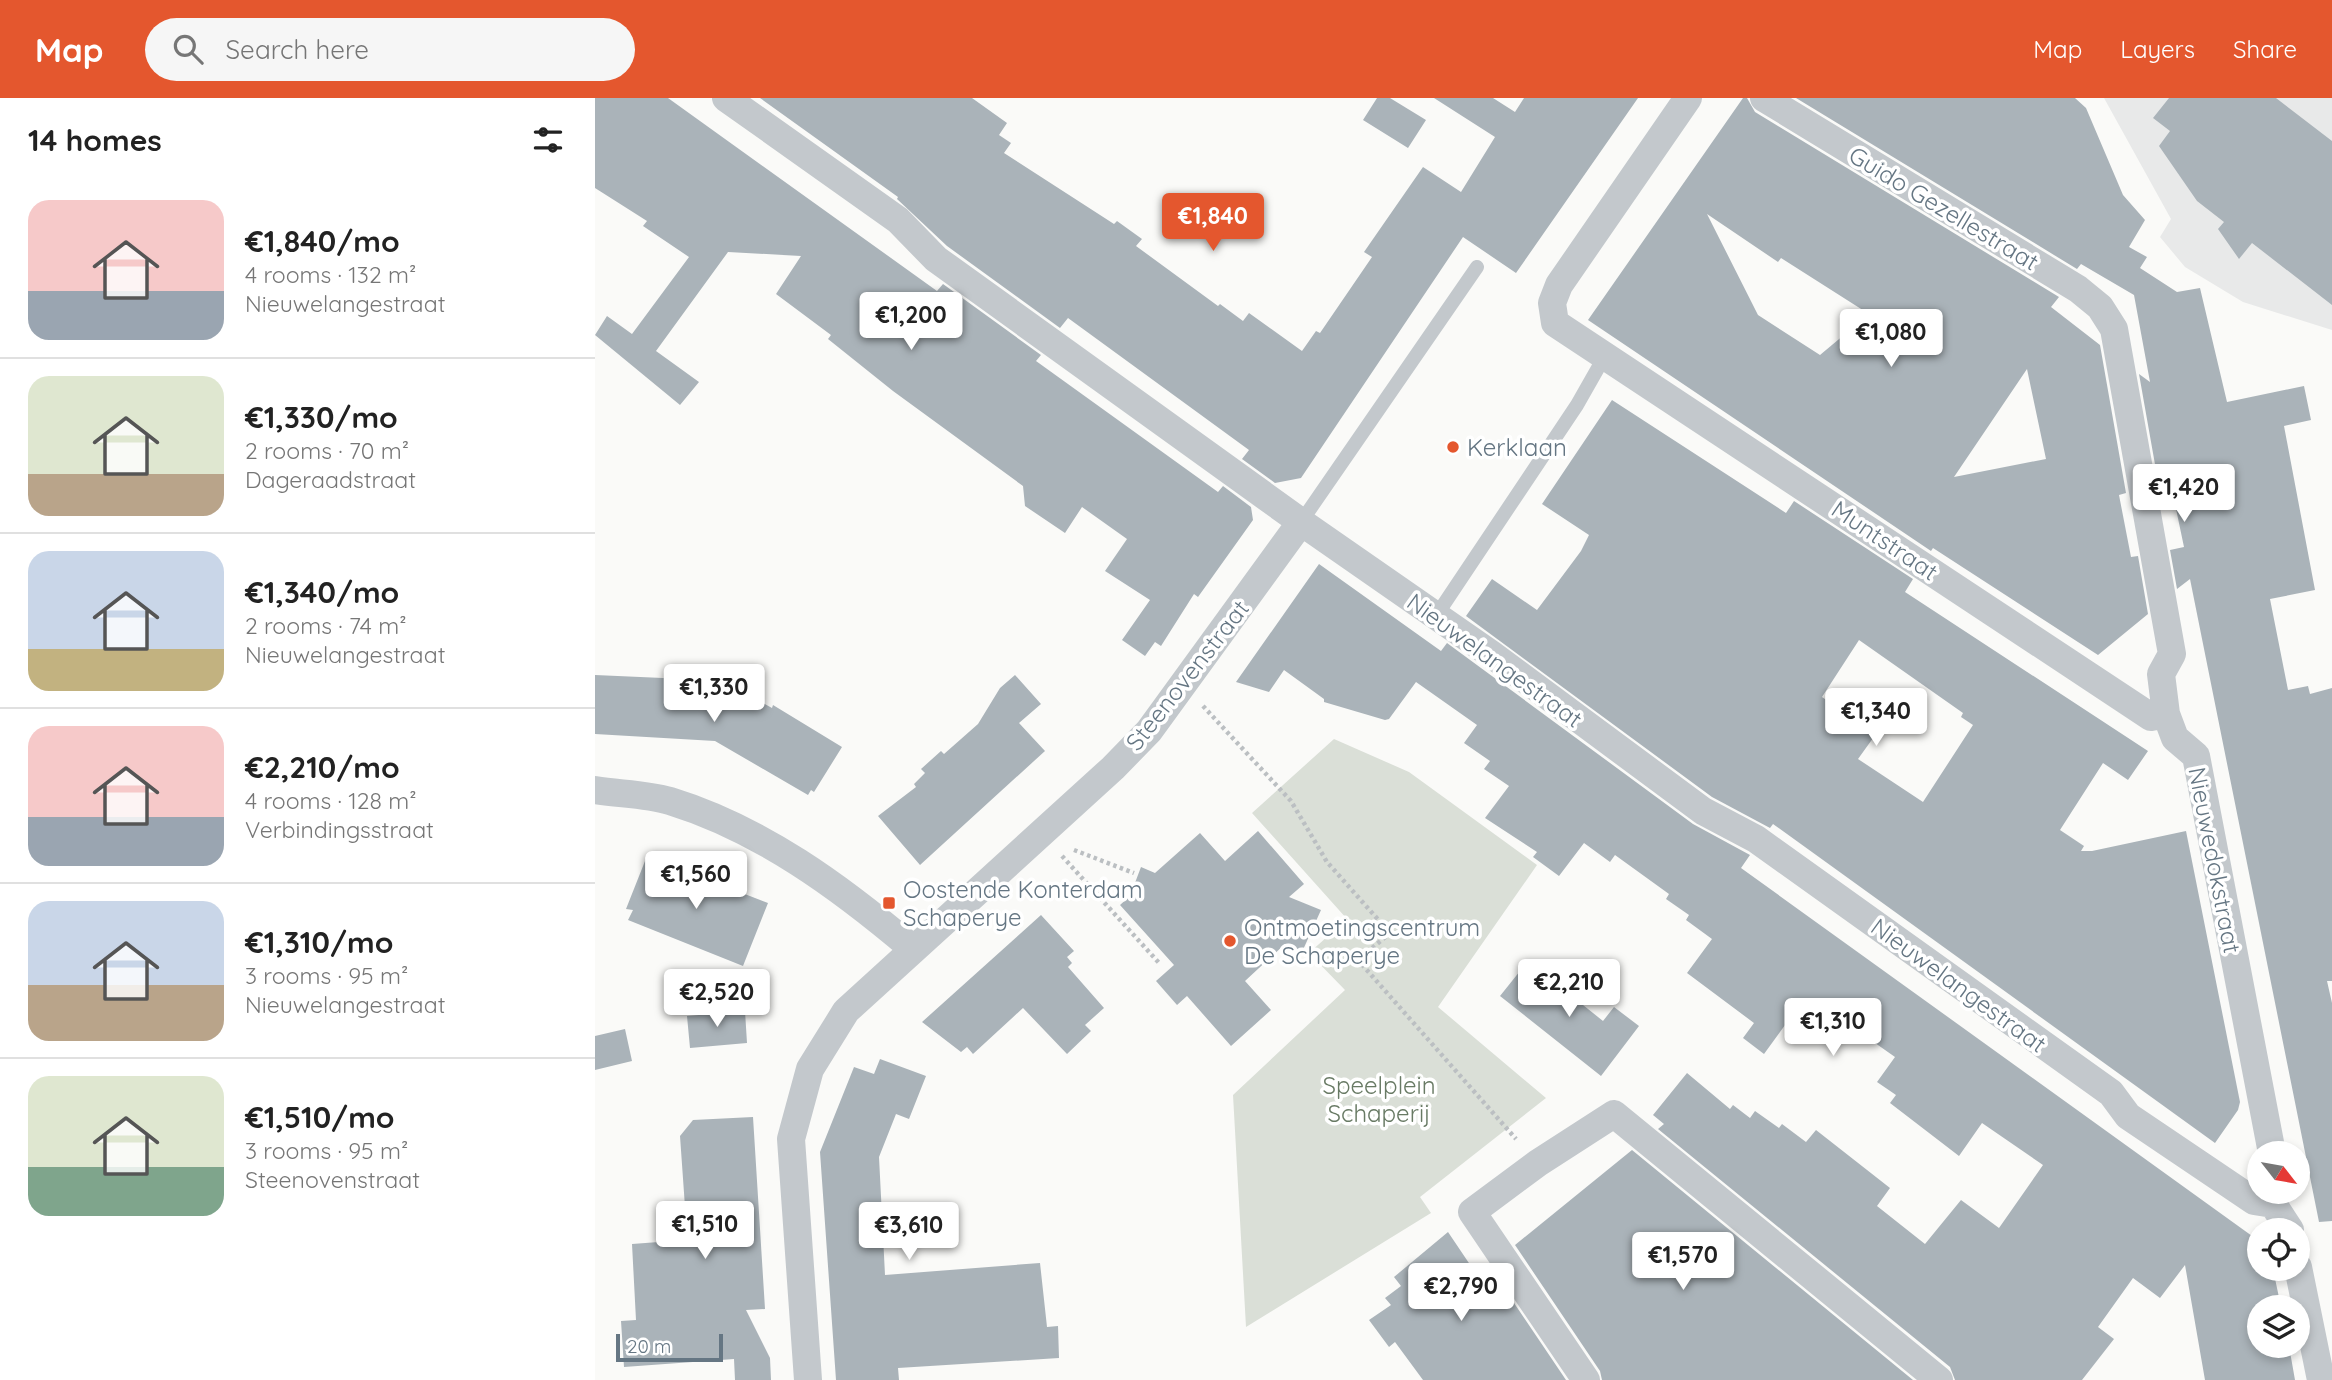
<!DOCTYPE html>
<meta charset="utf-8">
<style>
:root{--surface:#fff;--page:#f6f6f6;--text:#222;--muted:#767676;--line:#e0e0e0;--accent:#e4572e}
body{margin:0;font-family:Quicksand,sans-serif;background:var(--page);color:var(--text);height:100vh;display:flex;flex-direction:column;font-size:26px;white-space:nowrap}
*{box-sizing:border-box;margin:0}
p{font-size:23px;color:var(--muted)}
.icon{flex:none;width:38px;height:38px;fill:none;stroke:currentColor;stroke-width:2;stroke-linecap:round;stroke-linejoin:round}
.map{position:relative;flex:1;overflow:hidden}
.sheet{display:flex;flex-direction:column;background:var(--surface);width:595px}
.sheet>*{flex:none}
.needle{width:46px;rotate:121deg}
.buttons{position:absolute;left:1652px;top:1043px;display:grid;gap:14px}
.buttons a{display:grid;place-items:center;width:63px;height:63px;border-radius:50%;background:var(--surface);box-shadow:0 4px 10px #0003;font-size:35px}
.scale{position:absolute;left:21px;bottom:18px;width:107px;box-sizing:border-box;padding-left:7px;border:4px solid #657683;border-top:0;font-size:19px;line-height:24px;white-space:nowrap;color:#657683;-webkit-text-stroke:5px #fff;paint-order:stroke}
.price{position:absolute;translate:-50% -60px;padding:0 16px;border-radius:7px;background:#fff;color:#222;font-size:23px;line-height:46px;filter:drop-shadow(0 2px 4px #0008)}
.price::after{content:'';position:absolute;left:50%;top:42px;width:21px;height:16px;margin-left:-10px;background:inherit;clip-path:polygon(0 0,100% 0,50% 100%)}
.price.current{background:var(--accent);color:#fff}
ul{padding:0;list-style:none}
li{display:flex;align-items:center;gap:21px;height:175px;padding:0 28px}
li+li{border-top:2px solid var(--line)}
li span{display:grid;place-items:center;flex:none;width:196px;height:140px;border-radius:21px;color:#555}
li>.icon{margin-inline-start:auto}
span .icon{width:84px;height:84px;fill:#fffc;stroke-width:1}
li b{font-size:30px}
h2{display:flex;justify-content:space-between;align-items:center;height:84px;padding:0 28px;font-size:30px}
header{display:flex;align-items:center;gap:42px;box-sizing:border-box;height:98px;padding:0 35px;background:var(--accent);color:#fff}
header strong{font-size:33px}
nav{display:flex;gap:38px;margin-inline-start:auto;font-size:24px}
.search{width:490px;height:63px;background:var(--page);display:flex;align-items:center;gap:18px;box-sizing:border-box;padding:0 24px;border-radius:38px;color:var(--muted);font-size:26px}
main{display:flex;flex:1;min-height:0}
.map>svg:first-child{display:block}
.built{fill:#e8e9e9}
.green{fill:#dadfd7}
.building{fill:#aab3b9;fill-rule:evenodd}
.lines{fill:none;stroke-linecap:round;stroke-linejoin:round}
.path{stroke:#bbbfc2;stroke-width:4.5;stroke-dasharray:3.5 3.5;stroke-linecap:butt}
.service{stroke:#c3c8cc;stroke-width:14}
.minor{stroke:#c3c8cc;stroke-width:28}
.poi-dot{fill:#e4572e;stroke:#fff;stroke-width:2.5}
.labels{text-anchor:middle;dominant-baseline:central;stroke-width:7;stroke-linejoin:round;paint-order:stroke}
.street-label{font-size:24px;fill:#657683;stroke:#fff}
.poi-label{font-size:24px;fill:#657683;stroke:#fff;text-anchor:start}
.park-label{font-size:24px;fill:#687a64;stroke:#fff}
</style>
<header>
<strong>Map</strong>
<div class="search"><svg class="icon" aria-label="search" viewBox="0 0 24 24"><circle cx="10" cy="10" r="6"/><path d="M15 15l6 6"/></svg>Search here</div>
<nav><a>Map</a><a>Layers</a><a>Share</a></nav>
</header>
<main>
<section class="sheet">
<h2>14 homes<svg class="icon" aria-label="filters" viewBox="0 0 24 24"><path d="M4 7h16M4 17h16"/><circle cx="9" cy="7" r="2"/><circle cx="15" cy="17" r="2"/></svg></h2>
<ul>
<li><span style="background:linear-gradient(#f6c9c9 65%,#9aa5b1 0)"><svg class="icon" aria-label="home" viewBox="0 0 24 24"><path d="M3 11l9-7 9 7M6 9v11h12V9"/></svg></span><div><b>€1,840/mo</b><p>4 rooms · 132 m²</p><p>Nieuwelangestraat</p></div></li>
<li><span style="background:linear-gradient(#dfe7d0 70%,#b9a48a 0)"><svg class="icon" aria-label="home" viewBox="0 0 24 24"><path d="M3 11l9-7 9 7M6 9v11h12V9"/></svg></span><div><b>€1,330/mo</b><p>2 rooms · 70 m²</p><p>Dageraadstraat</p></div></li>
<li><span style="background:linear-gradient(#c9d6e8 70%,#c2b280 0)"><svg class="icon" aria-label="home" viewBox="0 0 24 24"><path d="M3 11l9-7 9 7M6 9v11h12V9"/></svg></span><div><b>€1,340/mo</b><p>2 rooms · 74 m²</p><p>Nieuwelangestraat</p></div></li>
<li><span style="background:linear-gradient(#f6c9c9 65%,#9aa5b1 0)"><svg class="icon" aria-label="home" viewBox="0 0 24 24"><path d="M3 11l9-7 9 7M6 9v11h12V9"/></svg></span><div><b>€2,210/mo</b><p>4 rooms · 128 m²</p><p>Verbindingsstraat</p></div></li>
<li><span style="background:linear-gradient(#c9d6e8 60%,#b9a48a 0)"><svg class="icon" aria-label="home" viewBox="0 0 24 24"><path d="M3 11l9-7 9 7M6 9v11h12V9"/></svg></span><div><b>€1,310/mo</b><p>3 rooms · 95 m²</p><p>Nieuwelangestraat</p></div></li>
<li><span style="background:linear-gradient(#dfe7d0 65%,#7fa58c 0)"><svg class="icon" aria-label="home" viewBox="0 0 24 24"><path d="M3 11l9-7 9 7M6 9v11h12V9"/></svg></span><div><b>€1,510/mo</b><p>3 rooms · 95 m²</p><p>Steenovenstraat</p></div></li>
</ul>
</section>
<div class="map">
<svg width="1737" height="1282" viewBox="0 0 1737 1282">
<rect width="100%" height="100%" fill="#fafaf8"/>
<!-- built -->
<path class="built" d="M1509 0H1737V232L1648 204 1590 169 1565 139 1576 121Z"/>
<!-- green -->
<path class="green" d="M739 641 814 674 942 767 843 909 951 1000 825 1099 836 1115 651 1229 638 997 750 892 714 855 752 821 657 715Z"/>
<!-- building -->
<path class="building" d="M0 0H73L342 193 348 186 446 257 441 263 623 394 628 388 656 409 658 422 603 499 599 496 566 548 560 544 550 558 527 542 555 502 510 473 532 441 487 409 470 435 430 408 428 388 298 293 233 241 236 237 181 196 206 158 133 154 61 253 104 284 85 307 0 237 12 218 37 236 94 159 48 128 52 123 0 90Z
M165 0H377L412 25 404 37 416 45 409 55 519 126 522 123 547 141 541 148 623 208 625 206 648 223 654 215 707 253 721 233 725 235 777 159 769 154 828 69 866 94 900 39 839 0H898L920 14 929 0H1043L921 175 868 139 706 380 680 385 647 361 654 352 473 220 465 230 352 148 302 101 303 99Z
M782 0H795L831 22 813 50 768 22Z
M1148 0H1152L1160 14 1464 199 1456 209 1505 247 1531 395 1524 397 1536 459 1543 458 1553 516 1503 557 1338 450 1336 453 993 222ZM1112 116 1183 164 1186 160 1274 216 1225 257 1163 217ZM1432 271 1451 361 1359 379Z
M1201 0H1480L1491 10 1528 97 1550 122 1534 149 1552 159 1545 170 1582 194 1605 190 1632 304 1709 288 1716 322 1689 328 1720 492 1675 501 1693 592 1713 588 1715 596 1737 590V883H1732L1737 905V1123L1724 1124 1595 481 1582 491 1575 452 1589 449 1576 387 1564 389 1544 276 1555 284 1539 197 1486 166 1482 171Z
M1574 0H1681L1737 43V207L1657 145 1644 161 1623 131 1629 124 1602 103 1564 48 1575 33 1558 20Z
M1017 302 1191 415 1199 403 1318 481 1310 494 1553 653 1533 682 1508 665 1465 732 1489 748 1486 753H1497L1591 733 1645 1004 1643 1012 1620 1045 1178 726 1175 730 1117 699 871 518 897 481 942 512 986 453 994 437 947 406ZM1264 542 1368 615 1366 619 1378 627 1328 704 1263 661 1281 636 1227 599Z
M724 466 846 553 852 545 886 570 1098 726 1155 757 1146 770 1664 1143V1171H1678L1686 1209H1664V1248H1694L1700 1282H1610L1590 1167 1565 1200 1538 1180 1503 1229 1519 1241 1487 1282H1360L1355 1269 1063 1031 1069 1026 1058 1017 1092 975 1135 1011 1138 1007 1155 1020 1160 1013 1184 1030 1187 1026 1211 1044 1221 1032 1295 1090 1282 1108 1330 1146 1366 1102 1404 1130 1448 1067 1387 1025 1364 1058 1295 1005 1301 997 1282 984 1300 959 1236 914 1222 934 1198 916 1169 956 1148 940 1159 925 1092 875 1117 841 1091 822 1094 817 1071 801 1074 796 1020 757 1015 764 989 745 964 778 938 759 942 754 890 720 914 688 889 671 895 663 869 645 882 627 821 584 794 621 790 622 729 604V601L689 572 674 594 641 584Z
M0 577 113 582 132 593 134 589 157 603 159 600 177 610 178 607 247 649 219 694 216 692 213 697 120 643 0 636Z
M420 577 446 606 424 625 450 653 325 767 283 718 321 689 319 686 330 675 326 671 346 653 349 656 383 626 405 590Z
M663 733 709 786 694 799 726 812 707 854 690 846 650 883 676 912 636 948 592 898 582 907 561 883 579 867 525 807 535 798 546 769 560 775 605 735 630 763Z
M52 758 173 805 148 868 33 822 38 812 31 811Z
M446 817 479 853 472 859 477 865 473 869 509 910 490 927 496 933 472 956 428 910 378 956 372 949 366 954 327 924Z
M933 863 1008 923 1019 909 1044 928 1006 978 905 898Z
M150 913 152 945 95 950 92 918Z
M30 931 37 963 0 972V938Z
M285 961 331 978 314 1021 301 1016 284 1059 290 1177 445 1165 452 1229 463 1228 464 1260 303 1270 304 1282H241L225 1054 259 969 279 976Z
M158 1019 170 1211 151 1212 175 1260 176 1282H140L139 1261 29 1269 26 1223 41 1222 37 1146 77 1143 74 1110 90 1109 85 1038 98 1022Z
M1037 1052 1318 1282H1007L1005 1273 920 1147Z
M853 1134 882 1177 894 1168 971 1282H828L800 1244 794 1249 774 1222 796 1207 790 1200 806 1188 799 1179Z"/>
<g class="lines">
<!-- path -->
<path class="path" d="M608 608 696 703 732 764 795 835 763 862 921 1041
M479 752 539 775
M467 758 565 866"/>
<!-- service -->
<path class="service" d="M706 424 882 169
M841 518 982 307 1011 256"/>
<!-- minor -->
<path class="minor" d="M131 0 303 122 341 161 706 424 896 556 1108 713 1161 741 1516 995 1533 1018 1659 1103 1678 1106
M1093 0 964 187 957 205 960 225 1556 619 1571 616
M1169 0 1483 191 1505 209 1519 231 1577 556 1566 576 1571 616 1580 640 1601 658 1677 1055
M0 692C24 696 51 696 75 703 166 731 245 789 317 850
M1678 1094V1106L1695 1132
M1703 1169 1726 1282
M213 1282 196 1041 215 971 251 913 518 670 554 633 706 424
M991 1282 877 1114 943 1065 1019 1016 1344 1282"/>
</g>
<!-- markers -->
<g class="poi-dot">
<circle cx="858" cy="349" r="7"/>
<rect x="287" y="798" width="14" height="14" rx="3.5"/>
<circle cx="635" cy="843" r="7"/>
</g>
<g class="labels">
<!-- street labels -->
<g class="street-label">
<text transform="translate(1349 110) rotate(31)">Guido Gezellestraat</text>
<text transform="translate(1290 442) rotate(34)">Muntstraat</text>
<text transform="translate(900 562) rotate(36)">Nieuwelangestraat</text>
<text transform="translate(592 577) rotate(-52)">Steenovenstraat</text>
<text transform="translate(1620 762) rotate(79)">Nieuwedokstraat</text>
<text transform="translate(1364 887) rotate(36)">Nieuwelangestraat</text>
</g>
<!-- poi labels -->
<g class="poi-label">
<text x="872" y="349">Kerklaan</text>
<text x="308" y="791">Oostende Konterdam<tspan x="308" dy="28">Schaperye</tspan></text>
<text x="649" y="829">Ontmoetingscentrum<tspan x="649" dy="28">De Schaperye</tspan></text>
</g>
<!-- park labels -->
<g class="park-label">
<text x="784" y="987">Speelplein<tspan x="784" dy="28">Schaperij</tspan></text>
</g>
</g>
</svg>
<div class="buttons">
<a><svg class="needle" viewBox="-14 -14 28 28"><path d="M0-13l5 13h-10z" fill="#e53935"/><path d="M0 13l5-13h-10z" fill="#767676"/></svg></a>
<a><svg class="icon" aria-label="locate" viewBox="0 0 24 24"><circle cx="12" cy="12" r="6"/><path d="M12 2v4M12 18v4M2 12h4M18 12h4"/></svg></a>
<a><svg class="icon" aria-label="layers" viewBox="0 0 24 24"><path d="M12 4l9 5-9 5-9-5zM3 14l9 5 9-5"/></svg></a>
</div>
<div class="scale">20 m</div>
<b class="price current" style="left:618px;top:155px">€1,840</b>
<b class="price" style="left:316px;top:254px">€1,200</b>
<b class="price" style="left:1296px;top:271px">€1,080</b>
<b class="price" style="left:1589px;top:426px">€1,420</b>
<b class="price" style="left:119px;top:626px">€1,330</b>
<b class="price" style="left:1281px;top:650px">€1,340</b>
<b class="price" style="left:101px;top:813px">€1,560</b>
<b class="price" style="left:974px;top:921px">€2,210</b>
<b class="price" style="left:122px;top:931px">€2,520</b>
<b class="price" style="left:1238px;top:960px">€1,310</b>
<b class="price" style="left:110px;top:1163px">€1,510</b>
<b class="price" style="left:314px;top:1164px">€3,610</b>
<b class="price" style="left:1088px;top:1194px">€1,570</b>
<b class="price" style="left:866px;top:1225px">€2,790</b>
</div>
</main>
